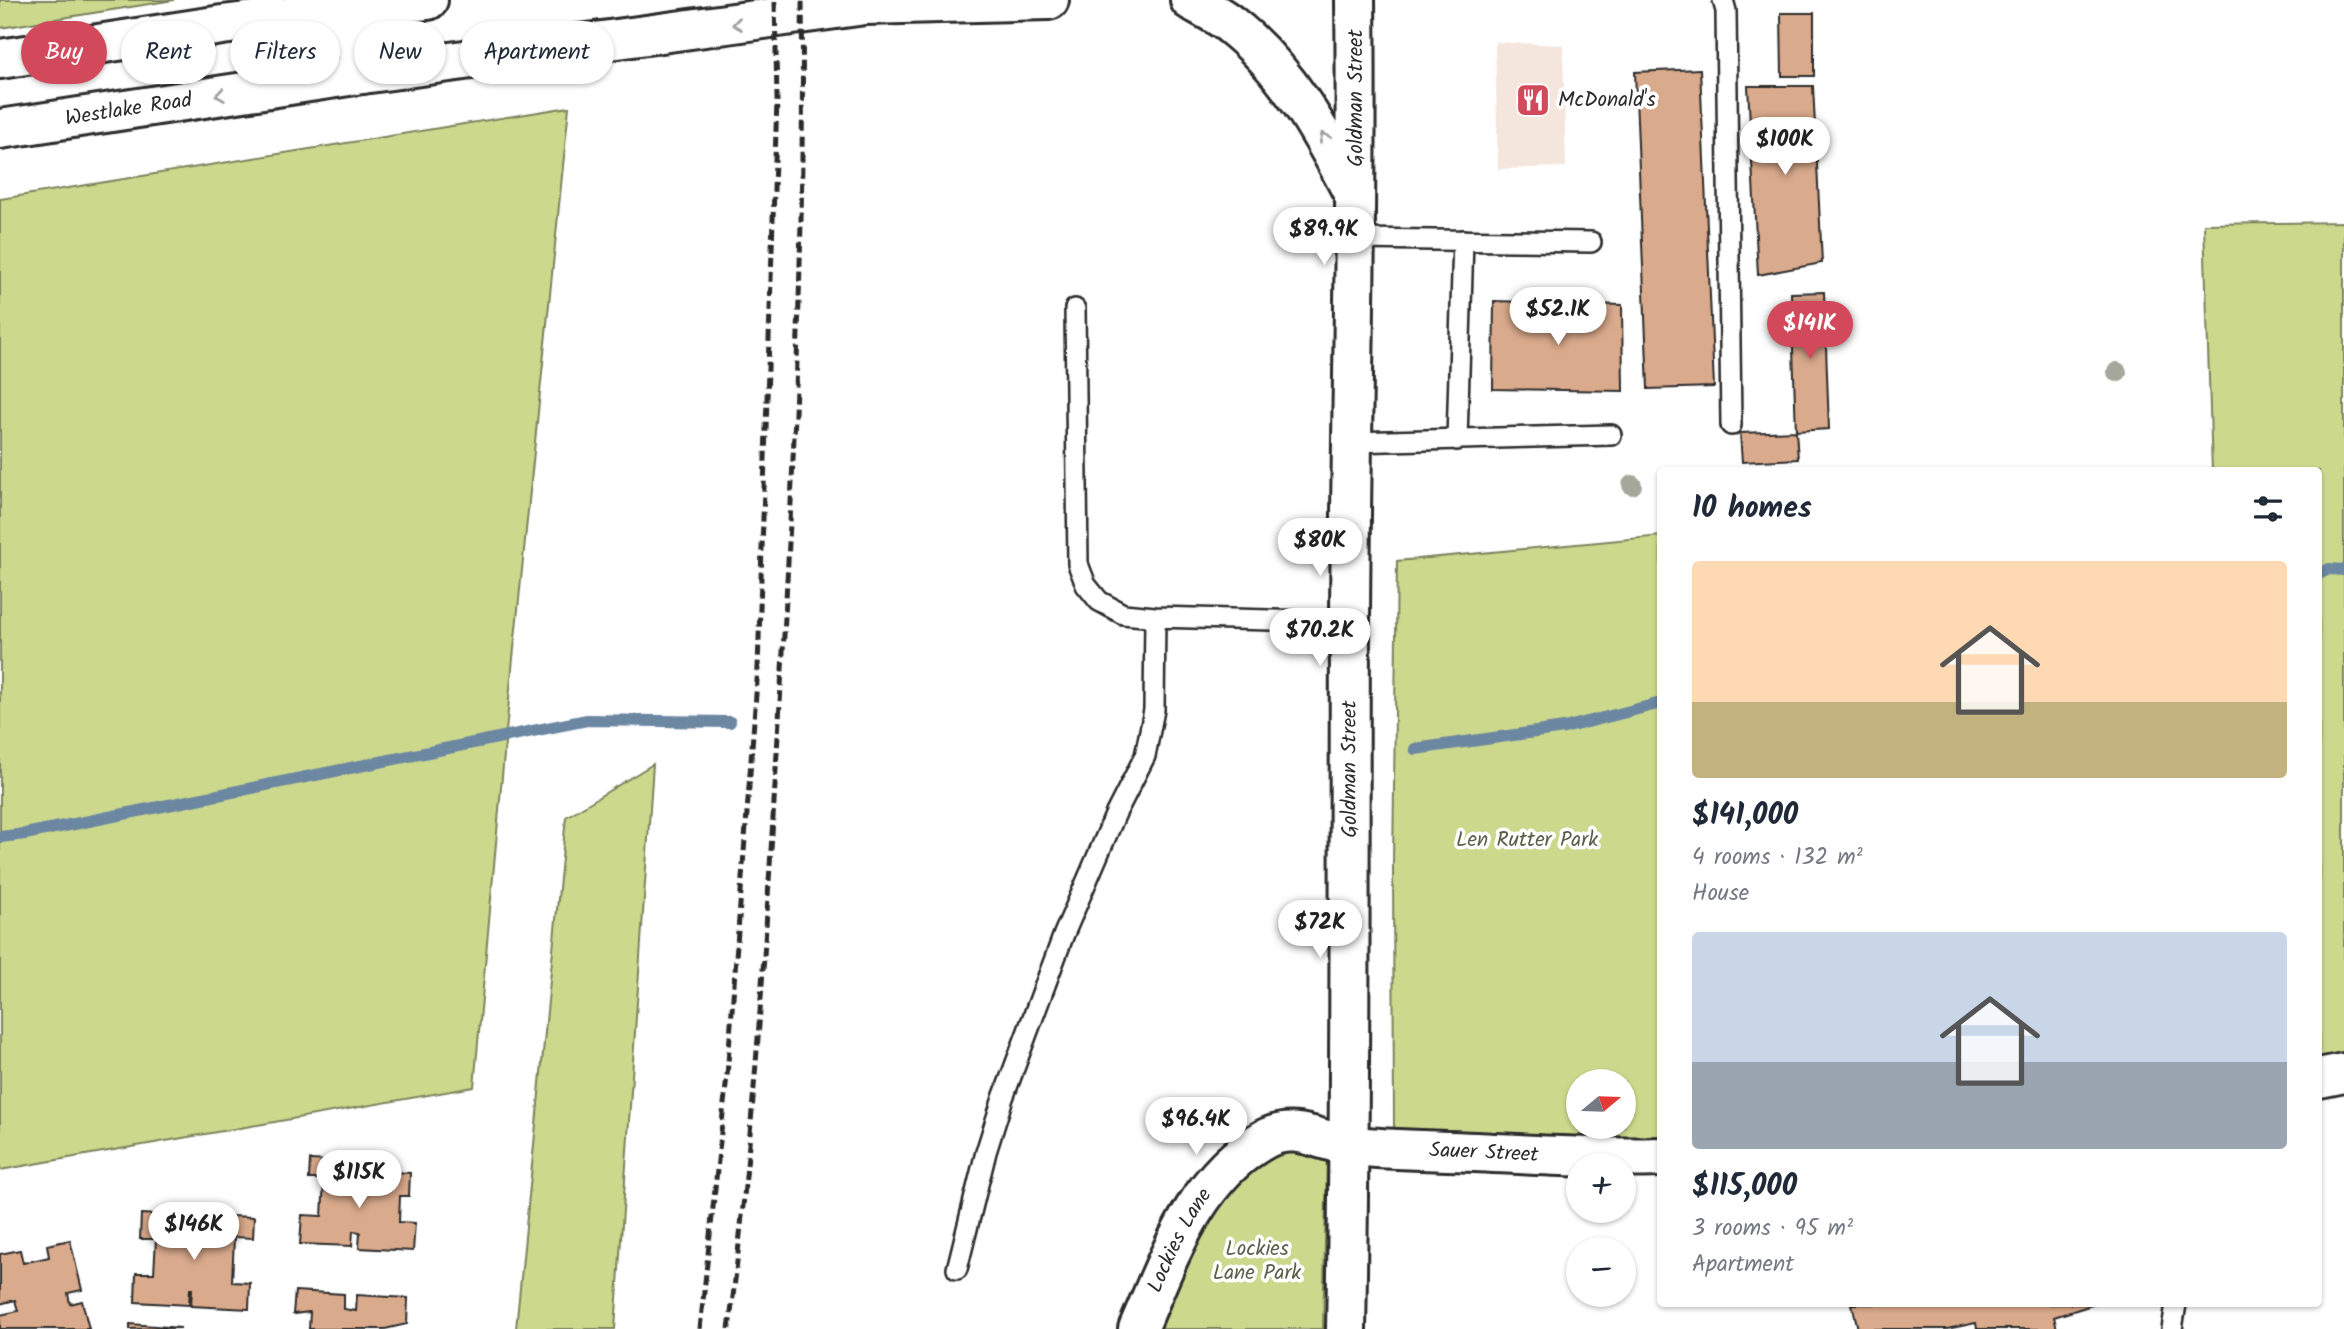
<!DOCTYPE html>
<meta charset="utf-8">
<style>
:root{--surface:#fff;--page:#f6f6f7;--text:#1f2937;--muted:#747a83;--accent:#d1495b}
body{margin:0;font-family:Kalam,sans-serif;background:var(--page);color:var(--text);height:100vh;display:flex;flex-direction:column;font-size:26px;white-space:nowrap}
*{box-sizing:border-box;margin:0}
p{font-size:23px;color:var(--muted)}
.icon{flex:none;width:38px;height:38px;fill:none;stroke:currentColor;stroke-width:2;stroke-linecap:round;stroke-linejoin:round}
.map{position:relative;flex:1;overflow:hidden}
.sheet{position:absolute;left:1657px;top:467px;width:665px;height:840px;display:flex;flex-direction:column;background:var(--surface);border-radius:7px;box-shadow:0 2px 5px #0004}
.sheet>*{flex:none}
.hud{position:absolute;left:21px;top:21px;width:665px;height:63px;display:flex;gap:14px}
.needle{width:46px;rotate:71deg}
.tools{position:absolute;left:1566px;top:1069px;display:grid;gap:14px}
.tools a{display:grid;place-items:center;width:70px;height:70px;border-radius:50%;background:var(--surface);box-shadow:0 2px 5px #0004;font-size:35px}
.price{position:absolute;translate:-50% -60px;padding:0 16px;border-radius:24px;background:#fff;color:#222;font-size:23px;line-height:46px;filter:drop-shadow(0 2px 4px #0008)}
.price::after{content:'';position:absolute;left:50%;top:42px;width:21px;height:16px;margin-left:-10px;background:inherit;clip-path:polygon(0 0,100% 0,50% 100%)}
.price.selected{background:var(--accent);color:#fff}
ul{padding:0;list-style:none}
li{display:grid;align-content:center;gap:14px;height:371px;padding:0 35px}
li span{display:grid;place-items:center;height:217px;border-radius:7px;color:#555}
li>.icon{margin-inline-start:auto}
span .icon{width:126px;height:126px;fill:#fffc;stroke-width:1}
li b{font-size:30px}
h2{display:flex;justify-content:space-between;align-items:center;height:84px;padding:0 35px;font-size:30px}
.chip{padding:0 24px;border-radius:32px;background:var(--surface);box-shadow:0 2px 5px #0004;font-size:24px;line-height:63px}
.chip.selected{background:var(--accent);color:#fff}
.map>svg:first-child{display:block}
.built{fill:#f4e6dc}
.green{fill:#ccd98d;stroke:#7c825c;stroke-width:2;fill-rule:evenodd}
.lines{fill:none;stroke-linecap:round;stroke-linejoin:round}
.stream{stroke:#6c87a2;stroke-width:12}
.building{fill:#daaa8c;stroke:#2b2b2b;stroke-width:2}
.lane-casing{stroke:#2b2b2b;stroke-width:24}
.street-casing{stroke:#2b2b2b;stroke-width:44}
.secondary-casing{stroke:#2b2b2b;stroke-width:44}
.lane{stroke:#fff;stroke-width:19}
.street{stroke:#fff;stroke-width:38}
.secondary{stroke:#fff;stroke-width:38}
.rail{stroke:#2b2b2b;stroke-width:5;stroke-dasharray:10 5;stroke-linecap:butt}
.tree{fill:#a5a79a}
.oneway{stroke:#a0a0a0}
.labels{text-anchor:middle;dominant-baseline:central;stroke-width:7;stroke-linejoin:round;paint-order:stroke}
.street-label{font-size:21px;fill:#2b2b2b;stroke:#fff}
.poi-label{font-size:21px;fill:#2b2b2b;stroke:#fff;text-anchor:start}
.park-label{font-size:21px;fill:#5b5f48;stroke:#fff}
</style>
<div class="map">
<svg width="2344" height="1329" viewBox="0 0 2344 1329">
<rect width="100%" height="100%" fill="#fff"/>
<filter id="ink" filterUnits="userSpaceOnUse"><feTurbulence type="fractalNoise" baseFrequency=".0143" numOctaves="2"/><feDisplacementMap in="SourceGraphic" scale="14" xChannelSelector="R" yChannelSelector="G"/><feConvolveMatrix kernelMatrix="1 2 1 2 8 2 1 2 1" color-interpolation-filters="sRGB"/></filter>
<g filter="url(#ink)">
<!-- built -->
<path class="built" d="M1495 42 1563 45 1566 167 1498 169Z"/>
<!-- green -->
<path class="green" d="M0 0H174L0 28Z
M569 107 510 688 474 1087 0 1170V199Z
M2344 222V1059L2319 1064V471H2212L2204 224Z
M1661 536V1144L1394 1130 1393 863 1397 561ZM1578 1082H1624V1127H1578Z
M653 764 615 1329H516L566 817Z
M1272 1151 1327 1154 1323 1329H1152L1209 1209Z"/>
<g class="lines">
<!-- stream -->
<path class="stream" d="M2319 574 2329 569 2344 570
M1415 749 1564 728 1661 703
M0 837 25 834 587 720 730 722"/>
</g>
<!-- building -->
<path class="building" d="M1781 13H1814V76H1782Z
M1700 69 1714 387 1648 389 1635 72Z
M1748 86H1813L1822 263 1758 275Z
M1824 292 1829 429 1796 431 1791 293Z
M1494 301 1622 305 1623 391 1493 389Z
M1796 431 1798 459 1742 462 1740 433Z
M310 1160 350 1162 349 1181 373 1183 374 1171 410 1173 409 1196H400L399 1222 415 1223 413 1251 359 1248 360 1232 353 1231 352 1246 300 1244 302 1215 322 1216 324 1179H309Z
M141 1214 189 1217V1232L201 1233 202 1215 254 1217 253 1238 234 1237 232 1282 250 1283 249 1309 191 1306 192 1289H190L189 1305 135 1302 136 1273H154L156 1239H140Z
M70 1240 82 1290 68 1293 70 1304 82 1301 89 1329H0V1315L18 1311 15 1300 0 1304V1254L20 1250 23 1263 49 1257 47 1245Z
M295 1291 344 1294V1309L356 1311 357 1295 408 1298 407 1324 385 1329H309L310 1312 293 1314Z
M1852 1304H2095L2054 1317 2057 1329H1977L1976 1323 1947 1329H1858Z
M130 1324 181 1328 130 1329Z"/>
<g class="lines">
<!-- lane casing -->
<g class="lane-casing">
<path id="lane" d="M1723 0 1726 11 1731 425
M1355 239 1591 242
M1075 309 1078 564 1086 585 1099 601 1123 614 1155 617 1350 622
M1457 440 1463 240
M1352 442 1611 435
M957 1269 986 1152 1003 1098 1064 934 1116 813 1145 756 1154 710 1155 617
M2172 1329 2176 1304"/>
</g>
<!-- street casing -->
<g class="street-casing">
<g id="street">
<path d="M340 0 362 74"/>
<path d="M2319 1078 2344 1073"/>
<path id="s1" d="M1138 1329C1168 1260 1195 1177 1265 1139 1296 1122 1322 1143 1353 1146 1393 1150 1434 1150 1475 1152 1537 1155 1599 1159 1661 1157"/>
</g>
</g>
<!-- secondary casing -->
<g class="secondary-casing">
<g id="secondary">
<path d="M1190 0C1204 8 1219 15 1231 25 1287 69 1321 131 1353 193"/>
<path d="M0 59 222 25 428 0"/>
<path id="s2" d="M0 129 362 74 865 5 1049 0"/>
<path id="s3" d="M1346 1329C1351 1093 1349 857 1350 621 1351 414 1358 207 1355 0"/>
</g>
</g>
<!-- lane -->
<use href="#lane" class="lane"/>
<!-- street -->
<use href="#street" class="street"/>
<!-- secondary -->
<use href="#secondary" class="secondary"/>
<!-- rail -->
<path class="rail" d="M700 1329 727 1076 758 668 777 100 775 0
M729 1329C754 1132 766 934 778 736 793 491 805 245 802 0"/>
</g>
<!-- trees -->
<g class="tree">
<circle cx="2117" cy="372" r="10"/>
<circle cx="1632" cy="485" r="10"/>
</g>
<!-- one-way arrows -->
<defs><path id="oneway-chevron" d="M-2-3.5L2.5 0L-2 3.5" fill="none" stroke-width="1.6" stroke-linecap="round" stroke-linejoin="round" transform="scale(1.75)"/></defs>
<g class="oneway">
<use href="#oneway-chevron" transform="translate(737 24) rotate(172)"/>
<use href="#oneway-chevron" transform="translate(220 95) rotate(172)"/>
<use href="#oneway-chevron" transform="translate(1324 137) rotate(-118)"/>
</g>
</g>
<!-- icons -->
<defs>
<g id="restaurant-square" transform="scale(1.75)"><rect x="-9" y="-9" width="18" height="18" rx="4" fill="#d1495b" stroke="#fff"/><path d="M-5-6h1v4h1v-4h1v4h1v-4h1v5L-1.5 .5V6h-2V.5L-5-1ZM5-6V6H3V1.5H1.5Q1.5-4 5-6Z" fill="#fff"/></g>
</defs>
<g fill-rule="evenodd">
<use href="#restaurant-square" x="1533" y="100"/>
</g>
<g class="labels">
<!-- street labels -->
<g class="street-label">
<text transform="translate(1356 98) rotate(-90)">Goldman Street</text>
<text stroke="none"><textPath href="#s2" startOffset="130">Westlake Road</textPath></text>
<text stroke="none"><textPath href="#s3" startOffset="560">Goldman Street</textPath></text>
<text stroke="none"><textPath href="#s1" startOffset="455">Sauer Street</textPath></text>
<text stroke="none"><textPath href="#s1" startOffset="98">Lockies Lane</textPath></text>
</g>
<!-- poi labels -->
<g class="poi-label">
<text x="1558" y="100">McDonald's</text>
</g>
<!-- park labels -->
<g class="park-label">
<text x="1527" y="840">Len Rutter Park</text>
<text x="1257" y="1249">Lockies<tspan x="1257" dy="24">Lane Park</tspan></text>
</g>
</g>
</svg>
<div class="tools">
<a><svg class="needle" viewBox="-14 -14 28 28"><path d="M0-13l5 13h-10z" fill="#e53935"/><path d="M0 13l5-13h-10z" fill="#747a83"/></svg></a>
<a>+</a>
<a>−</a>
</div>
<b class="price" style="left:1785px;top:177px">$100K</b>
<b class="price" style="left:1324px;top:267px">$89.9K</b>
<b class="price" style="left:1558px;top:347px">$52.1K</b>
<b class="price selected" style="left:1810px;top:361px">$141K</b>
<b class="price" style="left:1320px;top:578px">$80K</b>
<b class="price" style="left:1320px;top:668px">$70.2K</b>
<b class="price" style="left:1320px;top:960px">$72K</b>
<b class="price" style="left:1196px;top:1157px">$96.4K</b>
<b class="price" style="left:359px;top:1210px">$115K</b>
<b class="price" style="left:194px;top:1262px">$146K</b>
<div class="hud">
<a class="chip selected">Buy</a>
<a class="chip">Rent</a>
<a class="chip">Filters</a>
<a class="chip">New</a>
<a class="chip">Apartment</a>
</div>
<section class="sheet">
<h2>10 homes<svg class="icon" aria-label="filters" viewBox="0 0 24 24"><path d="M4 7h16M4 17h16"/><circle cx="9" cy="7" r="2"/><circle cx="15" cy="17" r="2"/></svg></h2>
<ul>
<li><span style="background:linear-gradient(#ffd9b3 65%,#c2b280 0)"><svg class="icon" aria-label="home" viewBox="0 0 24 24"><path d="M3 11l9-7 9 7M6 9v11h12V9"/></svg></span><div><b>$141,000</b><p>4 rooms · 132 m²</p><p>House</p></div></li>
<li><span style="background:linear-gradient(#c9d6e8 60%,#9aa5b1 0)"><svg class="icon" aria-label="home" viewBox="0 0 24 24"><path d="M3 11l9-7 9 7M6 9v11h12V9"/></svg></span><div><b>$115,000</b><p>3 rooms · 95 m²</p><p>Apartment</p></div></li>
</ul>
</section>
</div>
